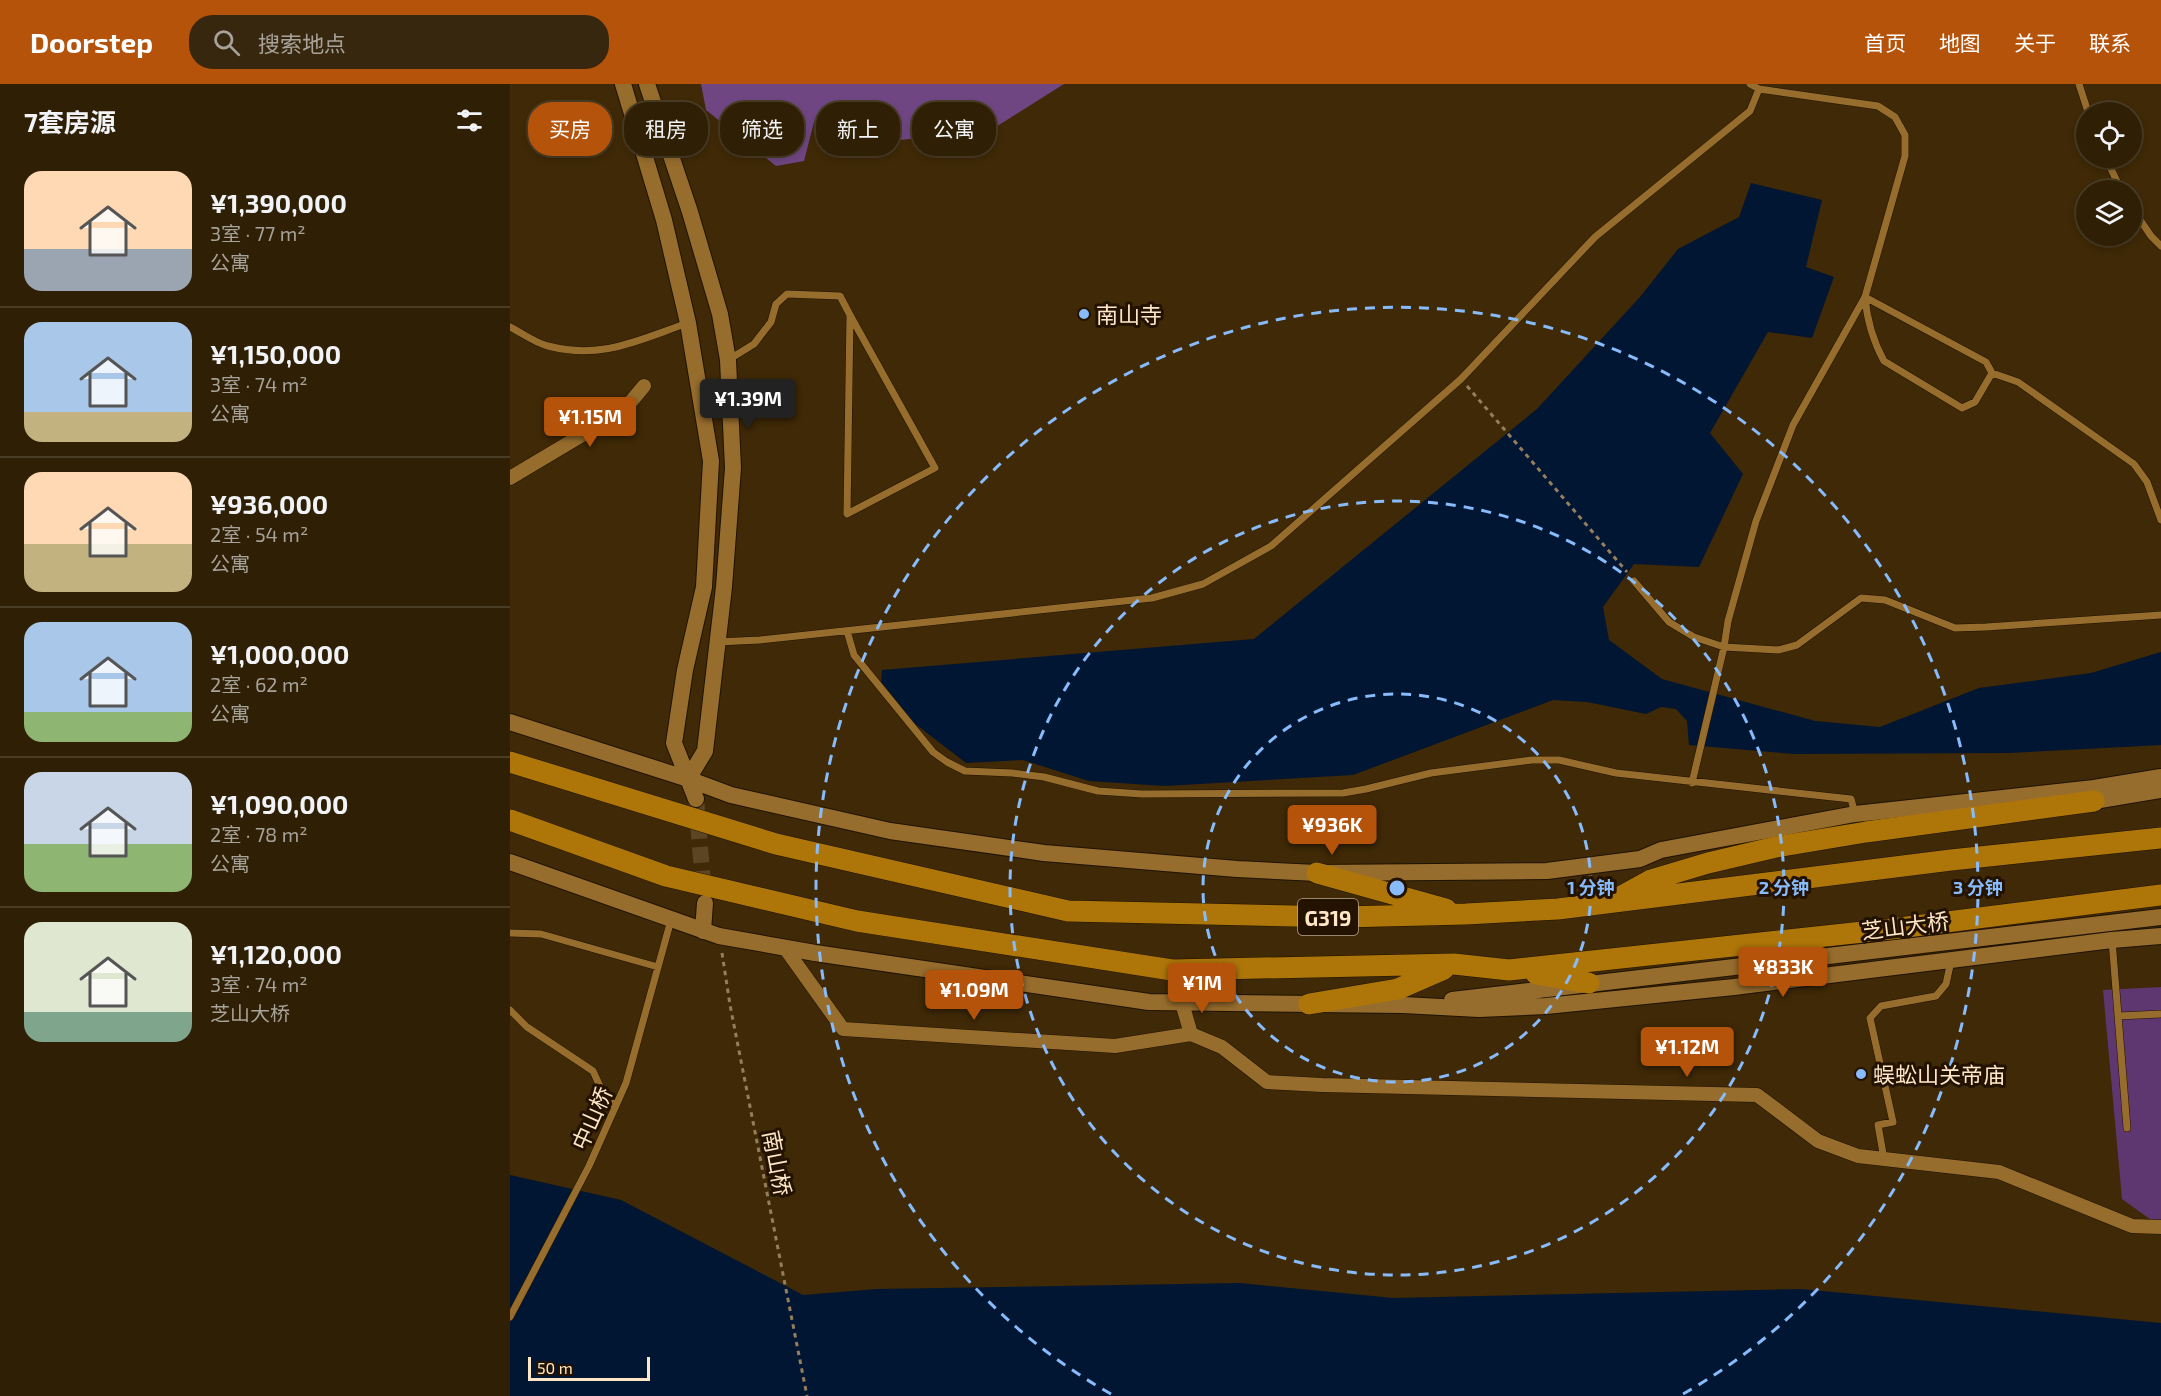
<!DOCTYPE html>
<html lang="zh">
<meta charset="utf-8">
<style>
:root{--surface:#2f1f04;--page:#37270e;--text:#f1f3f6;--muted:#a7a29a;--line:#4a3d26;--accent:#b45309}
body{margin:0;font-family:"Exo 2","Noto Sans SC",sans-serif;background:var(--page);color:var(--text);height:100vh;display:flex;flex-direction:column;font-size:22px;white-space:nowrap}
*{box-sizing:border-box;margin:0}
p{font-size:20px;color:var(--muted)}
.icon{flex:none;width:33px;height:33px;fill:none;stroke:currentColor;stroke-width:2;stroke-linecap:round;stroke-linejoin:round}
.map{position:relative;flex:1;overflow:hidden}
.panel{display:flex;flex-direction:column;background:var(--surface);width:510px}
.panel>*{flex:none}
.top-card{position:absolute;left:18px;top:18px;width:570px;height:54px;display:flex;gap:12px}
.buttons{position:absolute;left:1566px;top:18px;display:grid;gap:12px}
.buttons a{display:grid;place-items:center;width:66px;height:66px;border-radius:50%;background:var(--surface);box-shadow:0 3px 9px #0003,0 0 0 2px var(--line);font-size:30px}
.scale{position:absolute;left:18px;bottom:15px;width:122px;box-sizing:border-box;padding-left:6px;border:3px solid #fee6c7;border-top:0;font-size:16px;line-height:21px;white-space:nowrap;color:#fee6c7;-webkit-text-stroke:4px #231200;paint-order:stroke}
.price{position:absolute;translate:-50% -51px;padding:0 14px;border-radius:6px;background:var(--accent);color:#fff;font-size:20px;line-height:39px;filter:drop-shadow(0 2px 3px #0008)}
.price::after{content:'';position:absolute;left:50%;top:36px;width:18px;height:14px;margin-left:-9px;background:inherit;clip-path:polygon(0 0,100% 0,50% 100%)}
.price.on{background:#222;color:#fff}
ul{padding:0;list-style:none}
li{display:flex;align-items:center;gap:18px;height:150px;padding:0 24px}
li+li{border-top:2px solid var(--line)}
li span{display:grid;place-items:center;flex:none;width:168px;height:120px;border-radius:18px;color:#555}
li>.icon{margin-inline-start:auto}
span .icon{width:72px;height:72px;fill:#fffc;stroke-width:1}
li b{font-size:26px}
h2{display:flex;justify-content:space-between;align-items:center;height:72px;padding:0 24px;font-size:26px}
.chip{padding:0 21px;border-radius:24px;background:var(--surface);box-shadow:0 3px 9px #0003,0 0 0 2px var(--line);font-size:21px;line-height:54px}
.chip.on{background:var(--accent);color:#fff}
header{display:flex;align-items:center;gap:36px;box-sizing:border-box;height:84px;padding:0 30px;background:var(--accent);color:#fff}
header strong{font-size:28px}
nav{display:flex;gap:33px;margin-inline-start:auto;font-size:21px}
.search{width:420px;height:54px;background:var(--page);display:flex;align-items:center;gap:15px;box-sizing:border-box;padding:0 21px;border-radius:24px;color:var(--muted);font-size:22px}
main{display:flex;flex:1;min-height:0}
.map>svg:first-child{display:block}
.green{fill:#5e3670}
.forest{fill:#6f4682}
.water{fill:#011632}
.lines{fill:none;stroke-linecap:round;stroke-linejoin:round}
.tertiary-tunnel{stroke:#5c4523;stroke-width:16;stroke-dasharray:16 8;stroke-linecap:butt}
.service-casing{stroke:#201302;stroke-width:8}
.minor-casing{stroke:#201302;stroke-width:15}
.tertiary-casing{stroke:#201302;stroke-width:18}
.trunk-casing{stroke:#201302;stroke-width:22}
.path{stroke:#957e5d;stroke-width:3;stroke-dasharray:4.5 4.5;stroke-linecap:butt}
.service{stroke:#976d2d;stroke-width:7}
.minor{stroke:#976d2d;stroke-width:14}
.tertiary{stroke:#976d2d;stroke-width:16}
.trunk{stroke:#ae7609;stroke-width:21}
.ring{fill:none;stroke:#87bbfb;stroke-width:3;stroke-dasharray:10 8}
.poi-dot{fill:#87bbfb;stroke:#231200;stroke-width:2}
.labels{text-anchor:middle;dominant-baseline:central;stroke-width:6;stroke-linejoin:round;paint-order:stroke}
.shield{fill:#231200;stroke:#bca68b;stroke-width:1.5}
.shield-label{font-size:21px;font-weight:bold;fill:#fee6c7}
.poi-label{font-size:22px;fill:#fee6c7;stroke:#231200;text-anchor:start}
.street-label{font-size:22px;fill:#fee6c7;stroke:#231200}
.centre{fill:#87bbfb;stroke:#231200;stroke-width:3}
.ring-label{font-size:18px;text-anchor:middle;font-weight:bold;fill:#87bbfb;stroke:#231200;stroke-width:6;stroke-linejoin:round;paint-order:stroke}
</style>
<header>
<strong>Doorstep</strong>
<div class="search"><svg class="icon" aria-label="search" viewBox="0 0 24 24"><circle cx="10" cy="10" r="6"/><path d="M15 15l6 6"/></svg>搜索地点</div>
<nav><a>首页</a><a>地图</a><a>关于</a><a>联系</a></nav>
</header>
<main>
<section class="panel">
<h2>7套房源<svg class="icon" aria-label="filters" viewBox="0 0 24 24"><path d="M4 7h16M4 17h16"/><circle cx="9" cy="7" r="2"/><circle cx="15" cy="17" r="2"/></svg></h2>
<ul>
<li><span style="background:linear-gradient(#ffd9b3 65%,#9aa5b1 0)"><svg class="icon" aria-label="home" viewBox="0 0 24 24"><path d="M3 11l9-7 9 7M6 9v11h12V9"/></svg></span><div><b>¥1,390,000</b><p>3室 · 77 m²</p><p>公寓</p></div></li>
<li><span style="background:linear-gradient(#a9c7e8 75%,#c2b280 0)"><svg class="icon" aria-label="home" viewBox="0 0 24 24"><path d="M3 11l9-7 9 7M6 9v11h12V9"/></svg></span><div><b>¥1,150,000</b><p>3室 · 74 m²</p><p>公寓</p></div></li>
<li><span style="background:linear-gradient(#ffd9b3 60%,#c2b280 0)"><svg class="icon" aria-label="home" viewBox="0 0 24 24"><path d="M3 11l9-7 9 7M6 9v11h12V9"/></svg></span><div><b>¥936,000</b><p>2室 · 54 m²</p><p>公寓</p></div></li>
<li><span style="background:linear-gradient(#a9c7e8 75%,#8fb573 0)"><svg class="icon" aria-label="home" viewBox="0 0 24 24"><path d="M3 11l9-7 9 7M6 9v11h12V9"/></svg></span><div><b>¥1,000,000</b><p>2室 · 62 m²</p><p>公寓</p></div></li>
<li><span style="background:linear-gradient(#c9d6e8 60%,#8fb573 0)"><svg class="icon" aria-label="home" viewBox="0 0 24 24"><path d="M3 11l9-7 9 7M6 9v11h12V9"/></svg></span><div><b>¥1,090,000</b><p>2室 · 78 m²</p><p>公寓</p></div></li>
<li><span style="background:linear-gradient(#dfe7d0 75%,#7fa58c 0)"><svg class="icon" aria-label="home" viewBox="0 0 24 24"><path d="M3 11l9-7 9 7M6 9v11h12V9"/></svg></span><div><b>¥1,120,000</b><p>3室 · 74 m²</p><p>芝山大桥</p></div></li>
</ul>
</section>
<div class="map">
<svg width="1651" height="1312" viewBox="0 0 1651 1312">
<rect width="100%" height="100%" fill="#3f2906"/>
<!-- green -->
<path class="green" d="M1651 903V1138H1644L1612 1115 1593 906Z"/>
<!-- forest -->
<path class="forest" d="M191 0H554L441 71 409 54 380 57 340 30 304 38 294 77 266 82 196 26Z"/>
<!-- water -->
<path class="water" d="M1241 99 1312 116 1296 183 1324 193 1302 254 1258 248 1200 349 1233 390 1189 483 1124 480 1093 523 1099 556 1152 595 1305 637 1370 643 1469 604 1581 589 1651 568V661L1499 669 1284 670 1179 661 1177 637 1166 625 1151 623 1136 630 1077 618 1043 616 843 691 655 702 579 697 513 676 456 679 404 639 371 598 372 586 744 555 1027 325 1130 213 1168 165 1229 133Z
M0 1091 111 1116 293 1211 367 1205 730 1199 883 1214 1291 1205 1651 1239V1312H0Z"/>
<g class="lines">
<!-- tertiary-tunnel -->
<path class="tertiary-tunnel" d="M186 715 194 810"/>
<!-- service casing -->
<g class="service-casing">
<path id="service" d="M1569 0 1578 28
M1596 74 1611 106
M1622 124 1641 152 1651 162
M1355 213 1476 278 1482 289 1465 318 1452 324 1374 277C1363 257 1357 237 1355 213Z
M0 243C12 249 25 259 38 262 92 276 128 256 178 239
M218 276 244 260 261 238 266 220 277 210 330 212 340 231 425 384 337 430 340 231
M1482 289 1508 298 1624 380 1637 398 1651 436
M1124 497 1159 538 1184 553 1214 563 1268 566 1287 561 1351 514 1375 516 1445 544 1476 543 1651 531
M337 547 344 571 423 668 437 678 455 687 502 689 534 693 588 707 632 710 833 709 856 705 921 689 1022 676H1049L1106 689 1341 715 1345 730
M207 558 250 556 642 514 693 500 761 462 951 295 1085 153 1240 27 1249 5
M1182 699 1214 563 1218 537 1246 437 1283 341 1355 213 1395 72V51L1385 33 1368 22 1249 5 1240 0
M0 849 31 850 148 883
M1602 856 1617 1044
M0 926 17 943 83 987 94 1011 105 1022
M1608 932 1651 930
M1374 1075 1368 1041 1383 1038 1360 934 1371 922 1426 912 1436 900 1441 877
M0 1233 79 1082 116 999 161 836"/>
</g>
<!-- minor casing -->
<g class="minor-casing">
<path id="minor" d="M0 394 114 326 134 302
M275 864 333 945 605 962 681 950 712 963 757 998 812 1001 1247 1011 1308 1057 1348 1072 1489 1088 1622 1142 1651 1143
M672 919 681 950"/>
</g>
<!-- tertiary casing -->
<g class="tertiary-casing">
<path id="tertiary" d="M113 0 154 136 178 239 201 377 194 503 175 586 164 659 186 715
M137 0 180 128 210 230 218 276 223 384 214 503 195 667 178 695
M0 638 178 695 221 711 380 747 534 769 727 785 807 789 1037 787 1130 775 1151 766 1345 730 1584 704 1651 693
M1584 717 1651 706
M0 778 209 852 305 869 639 918 893 921 969 925 1036 922 1224 903 1602 856 1651 852
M193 847 195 819
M942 916 1651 833"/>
</g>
<!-- trunk casing -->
<g class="trunk-casing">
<path id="trunk" d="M0 678 266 760 558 827 832 833 956 830 1048 825 1441 776 1651 754
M0 736 156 792 347 837 662 886 944 880 999 886 1381 845 1651 811
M807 789 936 825
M1110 813 1141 796 1198 779 1266 763 1356 748 1584 717
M1026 890 1079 899
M799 920 888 905 934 885"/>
</g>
<!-- path -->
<path class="path" d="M957 302 1117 488
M212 869 220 921 297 1312"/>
<!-- service -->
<use href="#service" class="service"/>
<!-- minor -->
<use href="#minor" class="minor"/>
<!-- tertiary -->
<use href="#tertiary" class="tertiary"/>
<!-- trunk -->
<use href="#trunk" class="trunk"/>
</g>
<!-- distance rings -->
<g class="ring">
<circle cx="887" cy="804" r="194"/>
<circle cx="887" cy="804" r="387"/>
<path d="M601 1310A581 581 0 1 1 1173 1310"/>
</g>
<!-- markers -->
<g class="poi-dot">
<circle cx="574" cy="230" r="6"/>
<circle cx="1351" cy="990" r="6"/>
</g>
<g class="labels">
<!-- shield labels -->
<rect class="shield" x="788" y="815" width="60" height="36" rx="4.5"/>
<g class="shield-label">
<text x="818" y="833">G319</text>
</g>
<!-- poi labels -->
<g class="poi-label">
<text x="586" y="230">南山寺</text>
<text x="1363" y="990">蜈蚣山关帝庙</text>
</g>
<!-- street labels -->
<g class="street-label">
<text transform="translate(1395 841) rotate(-7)">芝山大桥</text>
<text transform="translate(81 1034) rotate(-66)">中山桥</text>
<text transform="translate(268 1079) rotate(79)">南山桥</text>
</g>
</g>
<circle cx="887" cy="804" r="9" class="centre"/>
<g class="ring-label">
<text x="1081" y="810">1 分钟</text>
<text x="1274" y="810">2 分钟</text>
<text x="1468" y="810">3 分钟</text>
</g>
</svg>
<div class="buttons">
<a><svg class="icon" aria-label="locate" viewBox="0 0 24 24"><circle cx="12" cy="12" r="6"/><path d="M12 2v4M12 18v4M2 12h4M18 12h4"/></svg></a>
<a><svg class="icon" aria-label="layers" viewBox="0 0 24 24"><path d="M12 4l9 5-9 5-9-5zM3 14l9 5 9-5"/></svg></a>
</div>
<div class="scale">50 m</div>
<b class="price on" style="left:238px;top:346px">¥1.39M</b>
<b class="price" style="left:80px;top:364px">¥1.15M</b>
<b class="price" style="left:822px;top:772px">¥936K</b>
<b class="price" style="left:1273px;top:914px">¥833K</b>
<b class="price" style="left:692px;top:930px">¥1M</b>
<b class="price" style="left:464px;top:937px">¥1.09M</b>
<b class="price" style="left:1177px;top:994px">¥1.12M</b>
<div class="top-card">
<a class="chip on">买房</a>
<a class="chip">租房</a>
<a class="chip">筛选</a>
<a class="chip">新上</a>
<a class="chip">公寓</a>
</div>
</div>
</main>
